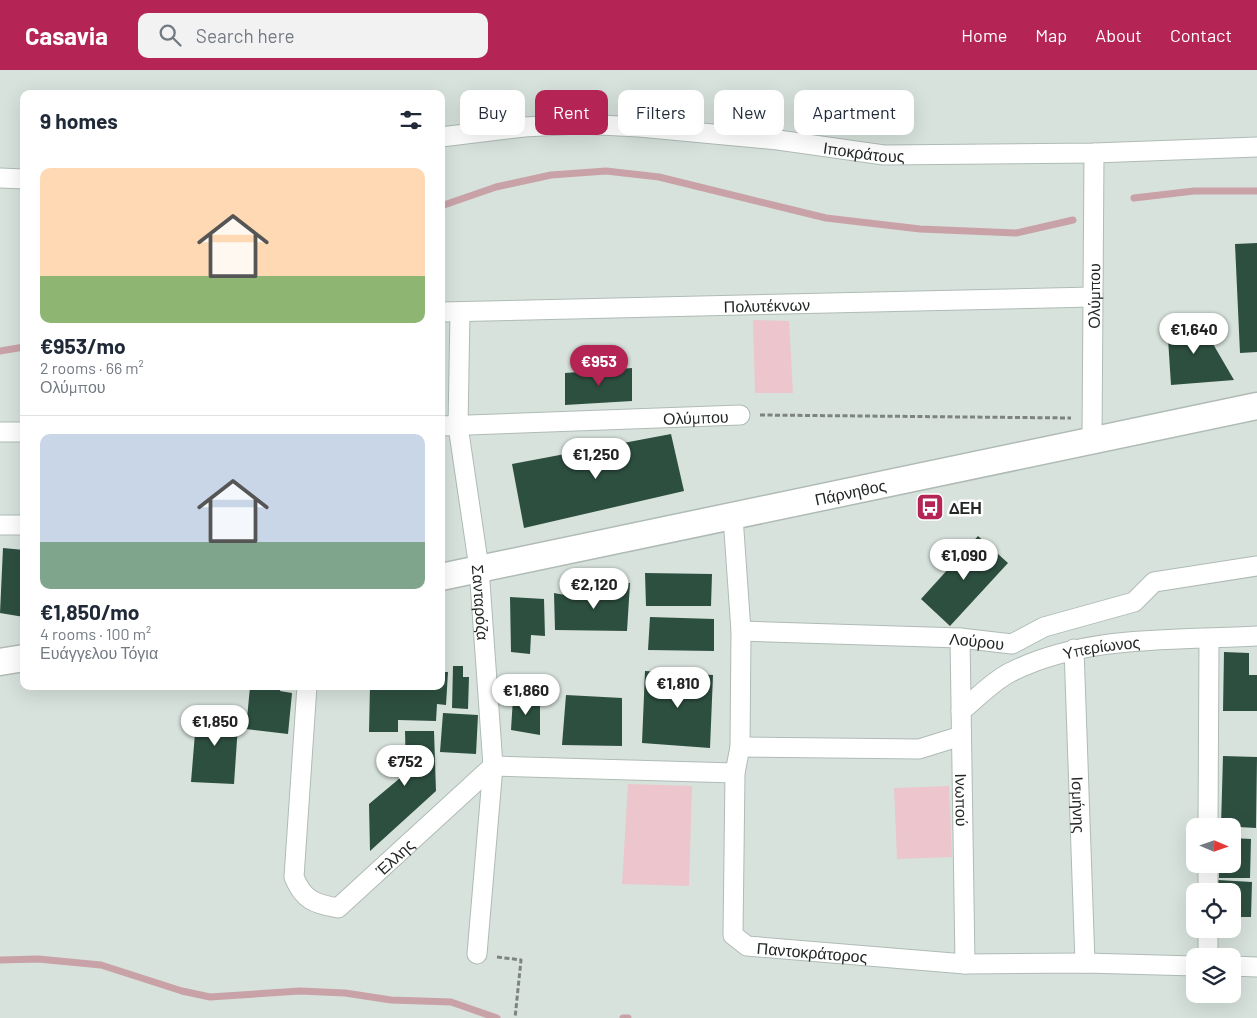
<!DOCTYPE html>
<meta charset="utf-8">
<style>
:root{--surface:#fff;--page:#f2f2f3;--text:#1f2937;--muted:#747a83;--line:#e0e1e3;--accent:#b42454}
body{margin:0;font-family:Barlow,sans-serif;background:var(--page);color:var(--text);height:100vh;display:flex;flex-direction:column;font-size:19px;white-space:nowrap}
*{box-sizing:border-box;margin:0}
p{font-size:16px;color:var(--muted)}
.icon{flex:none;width:28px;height:28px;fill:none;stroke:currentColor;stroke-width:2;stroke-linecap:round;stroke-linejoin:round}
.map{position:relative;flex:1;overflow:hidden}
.details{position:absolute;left:20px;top:20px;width:425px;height:600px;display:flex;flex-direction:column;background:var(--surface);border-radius:10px;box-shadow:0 5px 20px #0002}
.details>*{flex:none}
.guide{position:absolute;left:460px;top:20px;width:475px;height:45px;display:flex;gap:10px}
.needle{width:32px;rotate:92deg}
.controls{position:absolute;left:1186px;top:748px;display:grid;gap:10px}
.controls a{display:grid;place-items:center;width:55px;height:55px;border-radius:10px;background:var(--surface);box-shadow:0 5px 20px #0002;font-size:25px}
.price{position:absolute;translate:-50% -42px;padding:0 11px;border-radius:18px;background:#fff;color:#222;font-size:16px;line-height:32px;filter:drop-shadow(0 1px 2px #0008)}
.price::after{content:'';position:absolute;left:50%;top:30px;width:15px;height:11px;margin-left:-8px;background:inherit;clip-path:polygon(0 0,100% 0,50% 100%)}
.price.current{background:var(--accent);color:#fff}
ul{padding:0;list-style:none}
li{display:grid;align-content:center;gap:10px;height:265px;padding:0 20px}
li+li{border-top:1px solid var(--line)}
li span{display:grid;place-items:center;height:155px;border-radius:10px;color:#555}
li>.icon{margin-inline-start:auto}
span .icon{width:90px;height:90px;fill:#fffc;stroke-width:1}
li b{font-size:21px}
h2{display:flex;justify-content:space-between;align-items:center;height:60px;padding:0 20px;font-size:21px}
.pill{padding:0 18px;border-radius:10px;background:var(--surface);box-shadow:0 5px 20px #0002;font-size:18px;line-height:45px}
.pill.current{background:var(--accent);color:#fff}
header{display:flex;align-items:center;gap:30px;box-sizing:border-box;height:70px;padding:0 25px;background:var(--accent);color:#fff}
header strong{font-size:24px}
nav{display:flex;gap:28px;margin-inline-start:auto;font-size:18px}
.search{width:350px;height:45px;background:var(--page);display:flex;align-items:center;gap:12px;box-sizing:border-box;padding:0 18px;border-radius:10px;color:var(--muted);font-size:19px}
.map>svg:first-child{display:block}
.green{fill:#ecc6cc}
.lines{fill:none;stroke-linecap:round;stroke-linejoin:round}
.stream{stroke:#c9a2a8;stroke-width:7}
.building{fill:#2d4f40}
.street-casing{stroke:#b0bbb6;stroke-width:21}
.secondary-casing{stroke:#b0bbb6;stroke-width:29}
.path{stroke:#7d8480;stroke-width:3;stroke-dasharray:5 2.5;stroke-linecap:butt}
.street{stroke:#fff;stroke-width:19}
.secondary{stroke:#fff;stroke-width:26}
.labels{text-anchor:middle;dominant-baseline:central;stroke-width:5;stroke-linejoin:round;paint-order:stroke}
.street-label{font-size:16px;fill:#222624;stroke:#fff}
.poi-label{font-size:16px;font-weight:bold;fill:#222624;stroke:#fff;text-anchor:start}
</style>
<header>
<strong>Casavia</strong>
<div class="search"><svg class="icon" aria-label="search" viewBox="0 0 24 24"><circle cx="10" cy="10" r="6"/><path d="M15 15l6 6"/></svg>Search here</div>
<nav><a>Home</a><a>Map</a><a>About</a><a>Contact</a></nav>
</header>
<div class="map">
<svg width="1257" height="948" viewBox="0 0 1257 948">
<rect width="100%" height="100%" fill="#d7e2dc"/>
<!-- green -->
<path class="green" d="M753 250 789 251 793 323H755Z
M628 714 692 716 689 816 622 814Z
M949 716 952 787 897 789 894 718Z"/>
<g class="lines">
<!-- stream -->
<path class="stream" d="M1134 128 1194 121H1257
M441 136 496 117 551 105 606 101 659 107 826 148 920 159 1016 163 1073 150
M0 281 24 277
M0 890 38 889 101 895 182 921 210 927 300 921 345 923 391 930 451 932 497 948
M623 948H628"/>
</g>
<!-- building -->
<path class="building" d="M1257 173V282L1240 283 1235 174Z
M1208 250 1209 267 1234 310 1171 315 1167 253Z
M632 298V331L565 335V303Z
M671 364 684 421 524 458 512 394Z
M978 466 1008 493 950 556 921 529Z
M3 478 24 480V547L0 543Z
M645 503 712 504 711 536H646Z
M613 513H630L627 561 555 560 554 523 576 527 585 519H609Z
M510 527 544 529 545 566 531 565 530 584 511 582Z
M650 547 714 549V581L648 580Z
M1224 582 1249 583V605H1257V641H1223Z
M453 596H463V607H469L468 639 452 638Z
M645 601 713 605 710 678 642 673Z
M441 602H448L446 635 437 634 436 651 398 650V662H369L370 616H441Z
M262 616H281L280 621 292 623 288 664 246 659 250 617Z
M566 625 622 628V676L562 675Z
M513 628 540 632V665L511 660Z
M197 639 232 642 239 640 234 714 191 712Z
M443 643 478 645 476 684 440 682Z
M405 661H434L436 721 370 781 369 734 406 703Z
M1223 686 1257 687 1256 758 1221 756Z
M1232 768 1251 769 1250 808H1219V794H1232Z
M1218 810 1252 812 1251 847H1232V821H1218Z"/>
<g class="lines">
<!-- street casing -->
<g class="street-casing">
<g id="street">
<path id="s1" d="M441 67 524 57 580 54 639 57 778 70 884 85 1094 83 1257 77"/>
<path d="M0 108 24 109"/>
<path id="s2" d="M441 242 1093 227"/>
<path id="s3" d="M460 242 458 356 479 498 493 696 477 884"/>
<path id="s4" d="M441 356 740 345"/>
<path d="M0 362H24"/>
<path id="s5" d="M1092 370 1094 83"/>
<path id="s6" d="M733 447 741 561 740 677 735 703 733 865 747 876 965 894 1085 893 1195 896"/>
<path d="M0 455H24"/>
<path id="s7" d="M741 561 960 568 1012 574 1044 557 1134 532 1154 512 1257 496"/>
<path id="s8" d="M960 568 965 894"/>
<path id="s9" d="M1074 579 1085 893"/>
<path id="s10" d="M307 616 294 807C303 830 315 834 338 838L493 696 735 703"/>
<path id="s11" d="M961 641C976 629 992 612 1009 603 1086 564 1174 571 1257 566"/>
<path d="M740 677 919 679 961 666"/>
<path d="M1208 756 1209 569"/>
<path d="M1208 821V794"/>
<path d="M1208 886V859"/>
<path d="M1232 896 1257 897"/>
</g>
</g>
<!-- secondary casing -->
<g class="secondary-casing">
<g id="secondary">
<path id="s12" d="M441 507 1257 336"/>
<path d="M0 592 24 588"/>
</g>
</g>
<!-- path -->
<path class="path" d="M760 345 1071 348
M497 887 521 890 515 948"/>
<!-- street -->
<use href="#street" class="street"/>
<!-- secondary -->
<use href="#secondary" class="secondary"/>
</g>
<!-- icons -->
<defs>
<g id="bus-square" transform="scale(1.4375)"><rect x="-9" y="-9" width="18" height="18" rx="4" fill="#b42454" stroke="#fff"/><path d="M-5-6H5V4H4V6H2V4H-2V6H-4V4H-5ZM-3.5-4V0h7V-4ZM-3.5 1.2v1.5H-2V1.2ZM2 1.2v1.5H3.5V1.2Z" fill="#fff"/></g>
</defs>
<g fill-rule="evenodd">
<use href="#bus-square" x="930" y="437"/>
</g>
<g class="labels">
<!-- street labels -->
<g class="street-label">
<text stroke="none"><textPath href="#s1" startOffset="425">Ιποκράτους</textPath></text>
<text stroke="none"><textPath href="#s5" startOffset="144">Ολύμπου</textPath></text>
<text stroke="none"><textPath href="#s2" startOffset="326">Πολυτέκνων</textPath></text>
<text stroke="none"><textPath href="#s4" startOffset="255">Ολύμπου</textPath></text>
<text stroke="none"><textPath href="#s12" startOffset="418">Πάρνηθος</textPath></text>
<text stroke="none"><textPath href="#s3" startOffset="292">Σανταρόζα</textPath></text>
<text stroke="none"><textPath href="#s7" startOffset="236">Λούρου</textPath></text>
<text stroke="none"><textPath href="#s11" startOffset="158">Υπερίωνος</textPath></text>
<text stroke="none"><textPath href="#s8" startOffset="162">Ινωπού</textPath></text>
<text stroke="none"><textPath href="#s9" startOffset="156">Ισμήνης</textPath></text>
<text stroke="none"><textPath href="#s10" startOffset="325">Έλλης</textPath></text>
<text stroke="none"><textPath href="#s6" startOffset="502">Παντοκράτορος</textPath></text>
</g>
<!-- poi labels -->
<g class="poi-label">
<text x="949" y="437">ΔΕΗ</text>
</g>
</g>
</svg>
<div class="controls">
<a><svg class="needle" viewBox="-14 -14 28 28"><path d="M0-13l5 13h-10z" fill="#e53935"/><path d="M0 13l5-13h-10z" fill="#747a83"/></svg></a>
<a><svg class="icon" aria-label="locate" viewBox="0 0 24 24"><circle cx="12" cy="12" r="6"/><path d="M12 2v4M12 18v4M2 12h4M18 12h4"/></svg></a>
<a><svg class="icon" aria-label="layers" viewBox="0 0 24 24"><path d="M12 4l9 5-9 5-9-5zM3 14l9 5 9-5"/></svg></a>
</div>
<b class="price" style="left:1194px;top:285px">€1,640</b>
<b class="price current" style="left:599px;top:317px">€953</b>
<b class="price" style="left:596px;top:410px">€1,250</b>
<b class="price" style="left:964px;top:511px">€1,090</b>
<b class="price" style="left:594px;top:540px">€2,120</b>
<b class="price" style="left:678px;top:639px">€1,810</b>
<b class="price" style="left:526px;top:646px">€1,860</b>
<b class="price" style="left:215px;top:677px">€1,850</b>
<b class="price" style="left:405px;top:717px">€752</b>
<div class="guide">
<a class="pill">Buy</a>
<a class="pill current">Rent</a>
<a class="pill">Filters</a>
<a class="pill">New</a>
<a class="pill">Apartment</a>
</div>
<section class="details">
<h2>9 homes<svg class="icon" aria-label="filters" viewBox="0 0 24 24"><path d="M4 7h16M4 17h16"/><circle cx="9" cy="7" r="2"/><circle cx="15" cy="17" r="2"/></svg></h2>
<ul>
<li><span style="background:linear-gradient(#ffd9b3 70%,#8fb573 0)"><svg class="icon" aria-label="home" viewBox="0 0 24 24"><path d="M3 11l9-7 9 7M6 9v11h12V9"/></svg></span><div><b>€953/mo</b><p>2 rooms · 66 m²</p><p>Ολύμπου</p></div></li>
<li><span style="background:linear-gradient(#c9d6e8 70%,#7fa58c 0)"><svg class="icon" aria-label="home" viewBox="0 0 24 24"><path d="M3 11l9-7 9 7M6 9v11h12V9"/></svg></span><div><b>€1,850/mo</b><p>4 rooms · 100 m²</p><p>Ευάγγελου Τόγια</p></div></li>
</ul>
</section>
</div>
